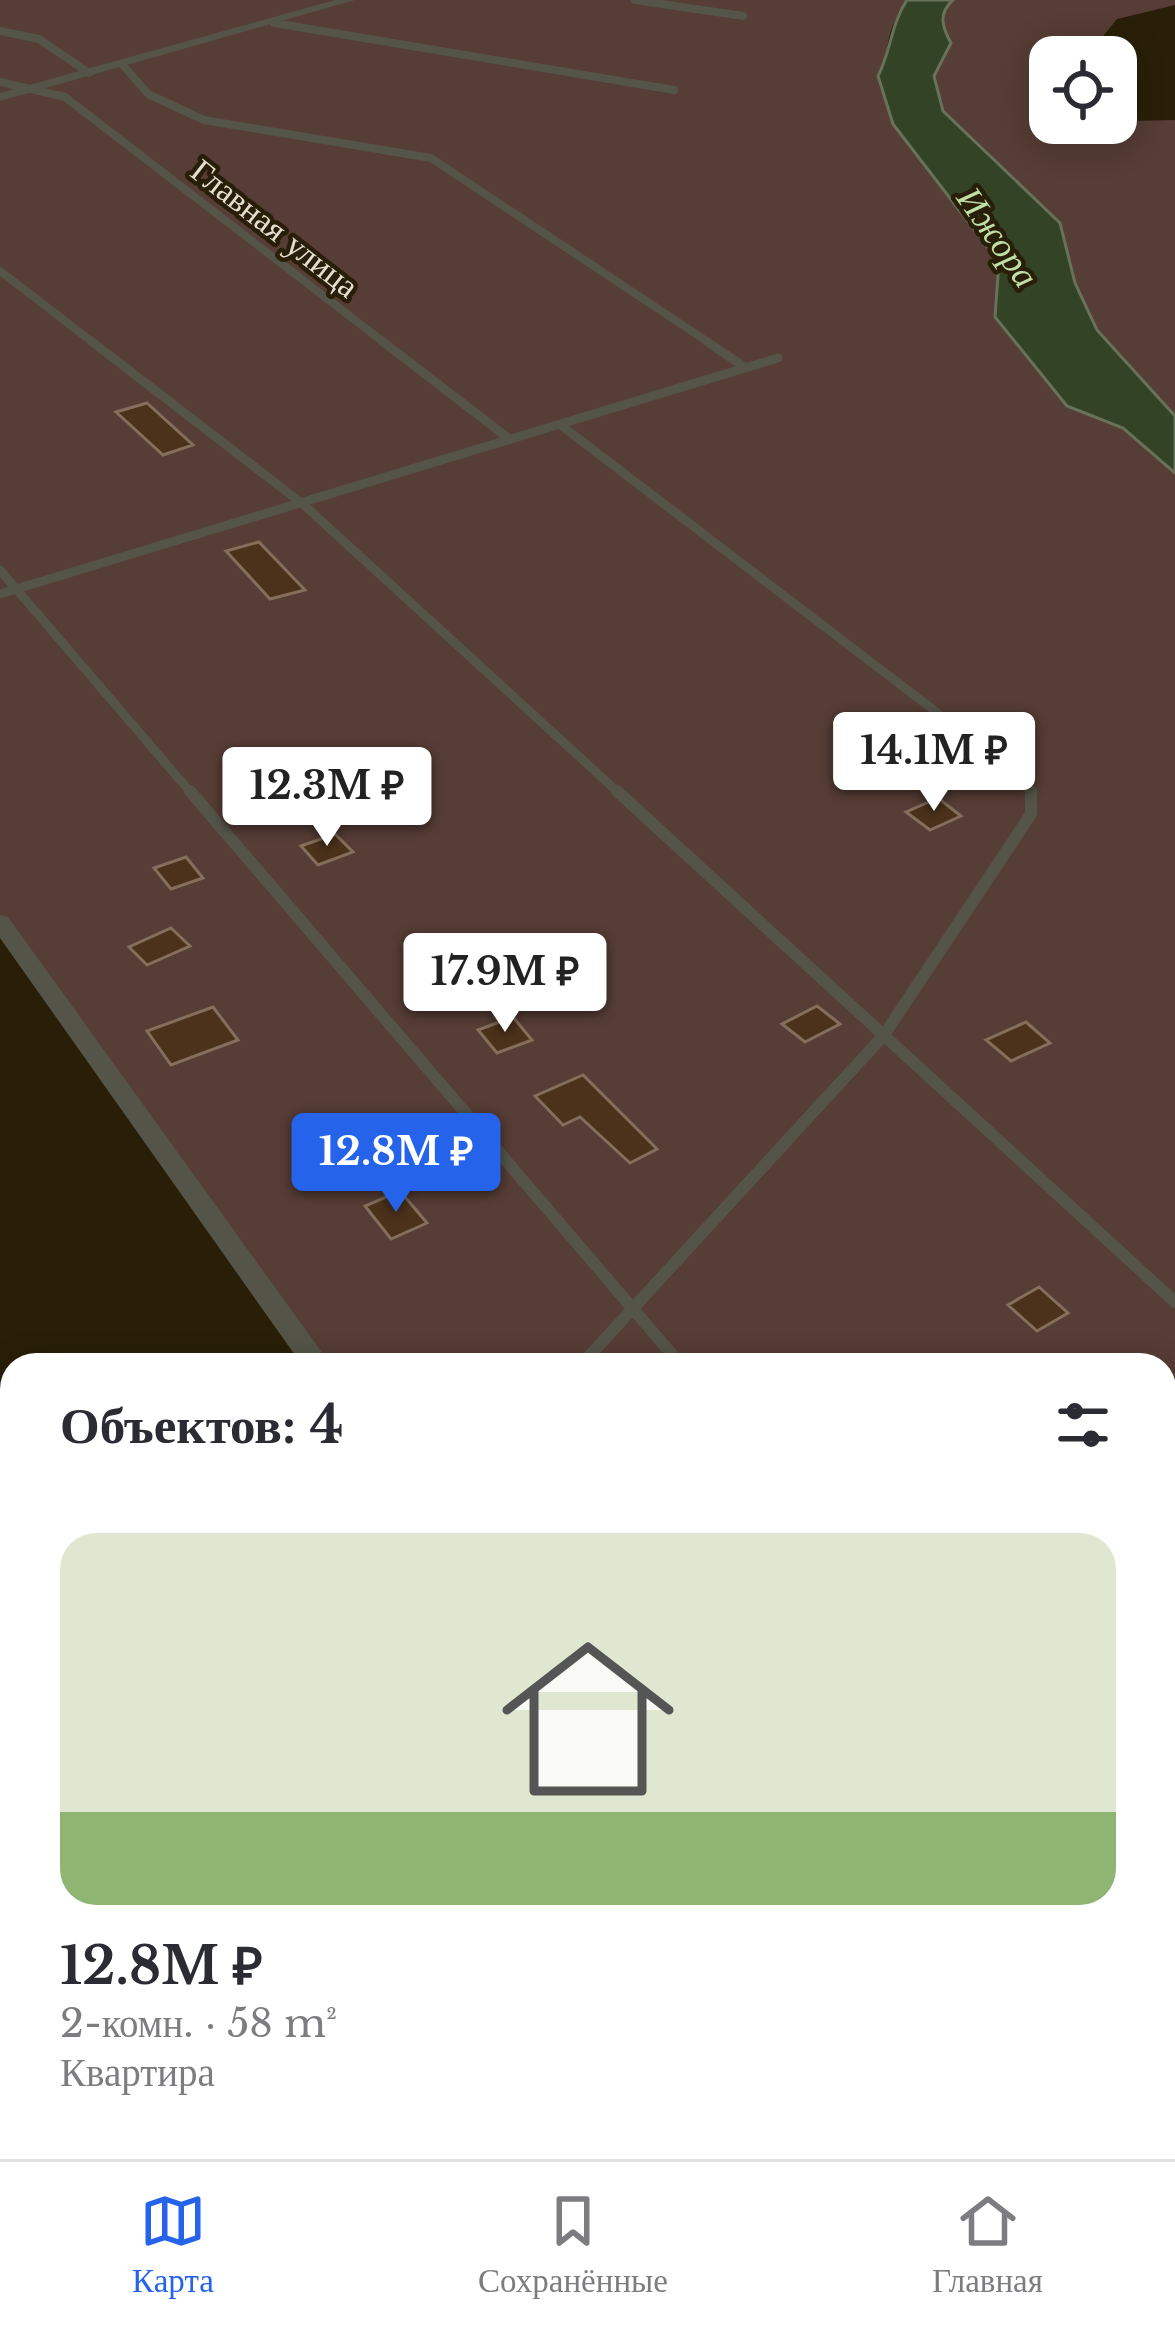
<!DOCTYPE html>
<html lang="ru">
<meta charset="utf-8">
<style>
:root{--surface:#fff;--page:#f2f2f3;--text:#2b2b33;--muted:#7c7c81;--line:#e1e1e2;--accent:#2563eb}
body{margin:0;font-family:"Libre Baskerville",serif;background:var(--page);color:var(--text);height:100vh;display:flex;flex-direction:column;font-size:45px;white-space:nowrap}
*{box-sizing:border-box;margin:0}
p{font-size:39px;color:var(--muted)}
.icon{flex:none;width:66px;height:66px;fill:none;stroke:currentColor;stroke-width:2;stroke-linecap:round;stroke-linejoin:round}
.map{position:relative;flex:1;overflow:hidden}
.details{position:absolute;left:0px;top:1353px;width:1176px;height:807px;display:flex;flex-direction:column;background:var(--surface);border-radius:36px 36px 0 0;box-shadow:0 6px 30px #0003}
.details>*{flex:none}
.fabs{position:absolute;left:1029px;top:36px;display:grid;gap:24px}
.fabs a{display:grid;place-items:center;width:108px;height:108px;border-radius:24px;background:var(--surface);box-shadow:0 6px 30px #0003;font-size:60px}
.price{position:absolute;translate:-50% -102px;padding:0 27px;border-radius:12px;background:#fff;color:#222;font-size:39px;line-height:78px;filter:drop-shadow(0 3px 6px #0008)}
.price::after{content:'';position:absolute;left:50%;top:72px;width:36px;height:27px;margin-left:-18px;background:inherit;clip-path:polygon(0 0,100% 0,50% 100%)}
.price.current{background:var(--accent);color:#fff}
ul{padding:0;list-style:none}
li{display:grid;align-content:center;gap:24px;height:636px;padding:0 60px}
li+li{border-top:3px solid var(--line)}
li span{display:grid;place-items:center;height:372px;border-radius:36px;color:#555}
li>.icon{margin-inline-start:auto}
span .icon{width:216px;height:216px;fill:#fffc;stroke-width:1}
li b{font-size:51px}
h2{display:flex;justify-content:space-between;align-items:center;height:144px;padding:0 60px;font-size:51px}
.dock{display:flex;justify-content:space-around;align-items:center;height:168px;border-top:3px solid var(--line);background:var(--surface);font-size:33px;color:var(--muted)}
.dock a{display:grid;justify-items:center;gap:6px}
.dock .current{color:var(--accent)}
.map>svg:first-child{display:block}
.green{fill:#563d35}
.water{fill:#334326;stroke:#687259;stroke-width:3}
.building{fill:#4c321b;stroke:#846e5c;stroke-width:3}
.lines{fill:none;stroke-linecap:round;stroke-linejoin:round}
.service-far3{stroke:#545449;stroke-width:8}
.service-far2{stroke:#545449;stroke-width:9}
.service-far1{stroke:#545449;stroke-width:12}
.service{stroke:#545449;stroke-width:15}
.minor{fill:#545449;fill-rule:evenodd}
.labels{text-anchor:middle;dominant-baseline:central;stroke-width:9;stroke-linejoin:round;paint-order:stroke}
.far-street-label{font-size:33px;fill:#e5ded1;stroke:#291f08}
.far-water-label{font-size:36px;font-style:italic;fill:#c0dfa7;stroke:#291f08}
</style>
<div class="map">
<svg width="1175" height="2159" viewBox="0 0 1175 2159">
<rect width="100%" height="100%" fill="#291f08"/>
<!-- green -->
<path class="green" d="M0 0H907C896 16 884 40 888 60 902 129 954 210 999 262L995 317 1067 406 1123 428 1175 473V2159H884L876 2148H1164V1365H317L0 922Z
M953 0H1175V5L1117 19 1086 57H1050V123L1175 120V416L1097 330 1075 283 1060 223 943 111 934 76 951 43 942 27 945 7Z"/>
<!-- water -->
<path class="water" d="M907 0H953C938 13 942 27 951 43L934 76 943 111 1060 223 1075 283 1097 330 1175 416V473L1123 428 1067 406 995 317 999 262 893 124 878 76C891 51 891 24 907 0Z"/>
<!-- building -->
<path class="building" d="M147 403 193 445 163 455 116 412Z
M259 542 305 590 270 599 226 551Z
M938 798 961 816 930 830 906 812Z
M335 834 353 852 318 865 301 846Z
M186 857 203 878 171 889 154 868Z
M171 928 190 946 147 965 129 947Z
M817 1006 840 1024 805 1042 782 1024Z
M213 1007 238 1040 171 1065 147 1031Z
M513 1017 532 1040 497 1053 478 1030Z
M1026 1022 1050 1043 1011 1061 986 1040Z
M583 1075 657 1149 630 1163 580 1117 563 1125 535 1096Z
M400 1191 427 1223 391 1239 365 1206Z
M1039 1287 1068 1313 1037 1331 1008 1305Z"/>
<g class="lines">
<!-- service-far3 -->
<path class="service-far3" d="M635 0 743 16
M274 23 674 90
M0 31 39 39 89 73
M122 64 148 94 204 120 431 158 711 344
M0 82 65 97 386 344
M0 271 95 344"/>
<!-- service-far2 -->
<path class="service-far2" d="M91 341 304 505 620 794
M382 341 508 438
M706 341 746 368
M562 426 1007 766 1033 794
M0 570 192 794
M0 594 778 358"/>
<!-- service-far1 -->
<path class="service-far1" d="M190 791 681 1365
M617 791 1175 1302
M581 1365 884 1035 1031 814V791"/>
<!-- service -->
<path class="service" d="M1164 1937 1175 1950"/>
<!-- minor -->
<path class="minor" d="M335 0H355L0 101V93Z
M0 915 8 917 331 1365H302L0 938Z
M858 2148H897L902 2159H863Z"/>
</g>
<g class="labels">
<!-- far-street labels -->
<g class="far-street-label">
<text transform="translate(275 228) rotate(38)">Главная улица</text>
</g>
<!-- far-water labels -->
<g class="far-water-label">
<text transform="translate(998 237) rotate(55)">Ижора</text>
</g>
</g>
</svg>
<div class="fabs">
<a><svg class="icon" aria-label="locate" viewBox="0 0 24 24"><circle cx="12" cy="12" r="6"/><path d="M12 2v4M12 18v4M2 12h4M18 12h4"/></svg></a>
</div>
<b class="price" style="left:934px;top:814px">14.1M ₽</b>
<b class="price" style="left:327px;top:849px">12.3M ₽</b>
<b class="price" style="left:505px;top:1035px">17.9M ₽</b>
<b class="price current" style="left:396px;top:1215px">12.8M ₽</b>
<section class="details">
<h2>Объектов: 4<svg class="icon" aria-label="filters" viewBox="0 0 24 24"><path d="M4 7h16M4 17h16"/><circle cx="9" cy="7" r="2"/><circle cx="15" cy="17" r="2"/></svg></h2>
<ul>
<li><span style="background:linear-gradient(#dfe7d0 75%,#8fb573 0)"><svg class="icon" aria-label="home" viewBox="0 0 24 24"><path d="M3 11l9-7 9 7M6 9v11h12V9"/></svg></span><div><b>12.8M ₽</b><p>2-комн. · 58 m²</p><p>Квартира</p></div></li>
</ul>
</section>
</div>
<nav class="dock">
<a class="current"><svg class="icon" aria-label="map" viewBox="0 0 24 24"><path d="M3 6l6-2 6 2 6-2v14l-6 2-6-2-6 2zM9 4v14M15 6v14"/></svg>Карта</a>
<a><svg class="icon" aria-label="saved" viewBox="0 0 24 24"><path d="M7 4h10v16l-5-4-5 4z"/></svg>Сохранённые</a>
<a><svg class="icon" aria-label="home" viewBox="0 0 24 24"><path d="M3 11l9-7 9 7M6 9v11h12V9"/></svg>Главная</a>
</nav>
